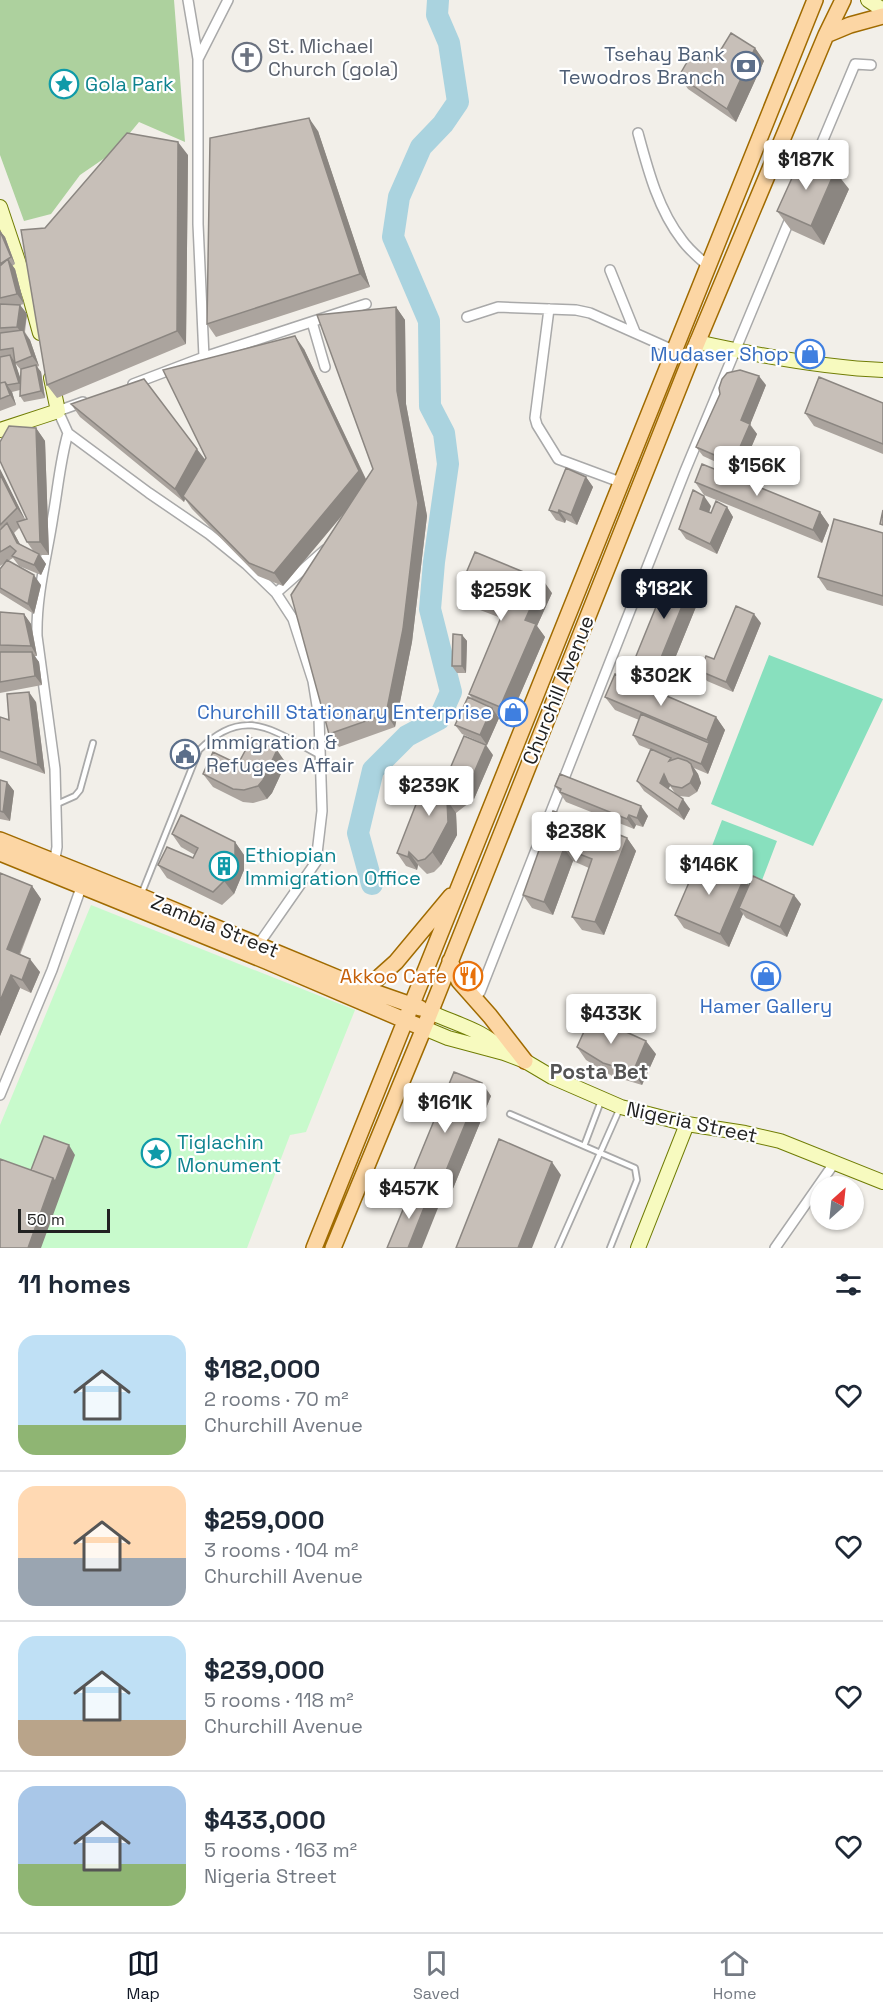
<!DOCTYPE html>
<meta charset="utf-8">
<style>
:root{--surface:#fff;--page:#f6f6f7;--text:#1f2937;--muted:#747a83;--line:#e0e1e3;--accent:#111827}
body{margin:0;font-family:"Space Grotesk",sans-serif;background:var(--page);color:var(--text);height:100vh;display:flex;flex-direction:column;font-size:22px;white-space:nowrap}
*{box-sizing:border-box;margin:0}
p{font-size:20px;color:var(--muted)}
.icon{flex:none;width:33px;height:33px;fill:none;stroke:currentColor;stroke-width:2;stroke-linecap:round;stroke-linejoin:round}
.map{position:relative;height:1248px;overflow:hidden}
.panel{display:flex;flex-direction:column;background:var(--surface);flex:1}
.panel>*{flex:none}
.needle{width:39px;rotate:27deg}
.tools{position:absolute;left:810px;top:1176px;display:grid;gap:12px}
.tools a{display:grid;place-items:center;width:54px;height:54px;border-radius:50%;background:var(--surface);box-shadow:0 2px 4px #0004;font-size:30px}
.scale{position:absolute;left:18px;bottom:15px;width:92px;box-sizing:border-box;padding-left:6px;border:3px solid #222;border-top:0;font-size:16px;line-height:21px;white-space:nowrap;color:#222;-webkit-text-stroke:4px #fff;paint-order:stroke}
.price{position:absolute;translate:-50% -51px;padding:0 14px;border-radius:6px;background:#fff;color:#222;font-size:20px;line-height:39px;filter:drop-shadow(0 2px 3px #0008)}
.price::after{content:'';position:absolute;left:50%;top:36px;width:18px;height:14px;margin-left:-9px;background:inherit;clip-path:polygon(0 0,100% 0,50% 100%)}
.price.on{background:var(--accent);color:#fff}
ul{padding:0;list-style:none}
li{display:flex;align-items:center;gap:18px;height:150px;padding:0 18px}
li+li{border-top:2px solid var(--line)}
li span{display:grid;place-items:center;flex:none;width:168px;height:120px;border-radius:18px;color:#555}
li>.icon{margin-inline-start:auto}
span .icon{width:72px;height:72px;fill:#fffc;stroke-width:1}
li b{font-size:26px}
h2{display:flex;justify-content:space-between;align-items:center;height:72px;padding:0 18px;font-size:26px}
.menu{display:flex;justify-content:space-around;align-items:center;height:84px;border-top:2px solid var(--line);background:var(--surface);font-size:16px;color:var(--muted)}
.menu a{display:grid;justify-items:center;gap:3px}
.menu .on{color:var(--accent)}
.map>svg:first-child{display:block}
.forest{fill:#add19e}
.park{fill:#c8facc}
.pitch{fill:#88e0be}
.lines{fill:none;stroke-linecap:round;stroke-linejoin:round}
.river{stroke:#aad3df;stroke-width:22}
.lane-casing{stroke:#a9a9a9;stroke-width:8}
.street-casing{stroke:#a9a9a9;stroke-width:12}
.secondary-casing{stroke:#707d05;stroke-width:16}
.primary-casing{stroke:#a06b00;stroke-width:18}
.lane{stroke:#fff;stroke-width:4.5}
.street{stroke:#fff;stroke-width:9}
.secondary{stroke:#f7fabf;stroke-width:14}
.primary{stroke:#fcd6a4;stroke-width:15}
.wall{fill:#aba49e;fill-rule:evenodd}
.shaded-wall{fill:#8b8681}
.building{fill:#c7bfb8;stroke:#8b8681;stroke-width:1.5}
.labels{text-anchor:middle;dominant-baseline:central;stroke-width:4.5;stroke-linejoin:round;paint-order:stroke}
.worship-label{font-size:20px;fill:#5b616d;stroke:#fff;text-anchor:start}
.service-label{font-size:20px;fill:#4e5e75;stroke:#fff;text-anchor:end}
.culture-label{font-size:20px;fill:#0d838f;stroke:#fff;text-anchor:start}
.shop-label{font-size:20px;fill:#366cbe;stroke:#fff;text-anchor:end}
.street-label{font-size:20px;fill:#222;stroke:#fff}
.food-label{font-size:20px;fill:#c56008;stroke:#fff;text-anchor:end}
.neighbourhood-label{font-size:21px;font-weight:bold;fill:#555;stroke:#fff}
</style>
<div class="map">
<svg width="883" height="1248" viewBox="0 0 883 1248">
<rect width="100%" height="100%" fill="#f2efe9"/>
<!-- forest -->
<path class="forest" d="M0 0H174L185 142 139 122 115 151 80 175 51 214 24 221 0 155Z"/>
<!-- park -->
<path class="park" d="M91 905 355 1010 306 1132 290 1135 247 1248H0V1125Z"/>
<!-- pitch -->
<path class="pitch" d="M769 655 883 699 813 846 711 804Z
M722 820 777 841 759 888 704 867Z"/>
<g class="lines">
<!-- river -->
<path class="river" d="M372 884 358 833 373 770 407 736 439 719 451 692 430 609 434 562 448 464 444 433 430 406 429 321 393 237 399 197 421 147 443 124 458 102 449 43 437 15 438 0"/>
<!-- lane casing -->
<g class="lane-casing">
<path id="lane" d="M57 804 75 796 80 790 93 743
M141 895 199 750C244 705 272 730 319 755
M510 1114 635 1168 637 1180 610 1248
M584 1146 601 1101
M558 1248 620 1108"/>
</g>
<!-- street casing -->
<g class="street-casing">
<path id="street" d="M188 0 198 59V224L204 357
M198 59 228 0
M638 133C648 170 658 209 682 240 689 250 699 258 708 266
M810 171 855 64 871 65
M610 270 635 332
M549 309 535 418 537 425 558 459 620 482
M467 317 498 307 576 310 590 313 673 350
M312 322 325 367
M133 384 204 357 366 304
M83 402 58 411 68 433 149 493 209 534 246 564 276 593 293 619 313 681 319 718 322 811 316 862 256 948
M276 593 325 550
M54 864 57 847 55 769 37 636C36 595 47 556 53 516 58 488 60 461 68 433
M480 992 685 471 792 214
M0 1095 52 970 83 882
M775 1248 835 1162"/>
</g>
<!-- secondary casing -->
<g class="secondary-casing">
<path id="secondary" d="M868 0 883 10
M0 207 30 297 40 333
M697 342C756 355 823 368 883 370
M0 430 58 411 51 378
M430 1012C455 1024 484 1030 503 1051
M424 1028 448 1038 504 1053 525 1061 552 1077 621 1107 687 1124 745 1133 780 1141 883 1182
M638 1248 687 1124"/>
</g>
<!-- primary casing -->
<g class="primary-casing">
<path id="primary" d="M826 35 850 25 883 16
M0 840 140 896 357 986 420 1008
M0 853 266 961 416 1025
M450 961 459 981 490 1016 525 1061
M357 986 377 979 396 962 451 896
M314 1248C483 833 646 415 815 0
M333 1248 424 1028 692 355 826 35 843 0"/>
</g>
<!-- lane -->
<use href="#lane" class="lane"/>
<!-- street -->
<use href="#street" class="street"/>
<!-- secondary -->
<use href="#secondary" class="secondary"/>
<!-- primary -->
<use href="#primary" class="primary"/>
</g>
<!-- wall -->
<path class="wall" d="M755 48 764 61 736 122 688 89 679 76 714 61Z
M318 131 370 287 216 337 207 324Z
M188 155 186 344 57 398 47 385 45 228Z
M849 189 824 245 791 230 777 211Z
M0 231 5 237 15 264 12 266 15 269 24 304 20 305 27 314 25 332 30 340 39 366 37 367 41 372 45 398 24 402 20 396V390L12 392 16 405 0 411ZM15 363 21 370 20 378Z
M396 307 405 320 406 404 427 516 412 642 395 727 339 747 329 734 346 511 283 586 258 576 192 509 185 499 184 502 80 417 71 404 205 460 304 349 366 479 373 469Z
M766 385 750 424 757 434 740 473 703 456 696 447 720 394Z
M883 403V454L814 426 805 413Z
M36 428 45 441 49 555H40L46 564 41 575 19 566 13 558 8 561 41 585 34 614 0 593V569L6 562 0 566V469L25 520 27 519ZM20 527 27 542 34 552 20 544 14 533Z
M586 477 593 487 577 525 566 520 565 523 556 520 549 510Z
M695 482 820 512 829 525 822 543 704 495Z
M711 506 709 512 711 513 727 507 733 517 717 554 686 539 679 529Z
M883 533V606L827 590 818 577Z
M691 584 700 597 667 678 645 669 636 656Z
M458 592 552 593 537 626 545 637 509 720 496 715 499 718 487 745 462 734 455 725 473 700 469 694 501 618 467 605Z
M0 612 24 614 31 624 37 656H34L39 662 42 685 0 693Z
M761 623 733 692 707 681 700 671 714 659Z
M462 635 467 641 466 673H457L452 666Z
M605 697 716 717 725 730 708 774 694 768 698 774 701 783 697 792 689 797 679 796 675 793 670 786 668 789 690 809 684 820 644 791 637 781 651 750 639 745 633 735 639 720 615 710Z
M36 702 45 774 0 758V717L9 720Z
M493 755 474 799 456 813 457 835 441 865 434 872 427 874 418 865 417 870 406 866 397 853 446 778Z
M286 763 272 793 267 799 253 803 243 802 213 787 203 774 238 764Z
M0 780 7 782 14 791 10 821 0 819Z
M555 786 648 816 643 827 636 825 634 829 566 802Z
M576 819 585 832 584 833 600 839 627 838 636 851 604 935 582 930 572 917 589 868 573 861 553 915 532 908 523 895Z
M172 834 235 842 244 855V870L234 894 222 905 167 878 158 865 193 858 195 855 181 847Z
M0 873 32 886 41 899 20 955 40 972 31 993 20 988 0 1036Z
M749 885 801 904 787 937 746 918 743 914 729 947 684 928 675 915Z
M577 1047 656 1054 642 1085 612 1076 586 1060Z
M482 1083 491 1096 445 1208 436 1205 438 1208 412 1189 408 1184Z"/>
<!-- shaded-wall -->
<path class="shaded-wall" d="M755 48 764 61 736 122 727 109Z
M309 118 318 131 370 287 360 274Z
M178 142 188 155 186 344 177 331Z
M835 171 849 189 824 245 811 226Z
M0 231 5 237 15 264 11 257Z
M8 259 15 269 24 304 17 294Z
M20 305 27 314 24 332 30 340 39 366 32 356 24 336 17 327Z
M396 307 405 320 406 404 427 516 412 642 395 727 386 714Z
M295 336 304 349 368 484 283 586 274 573Z
M10 355 15 362 24 389 19 383Z
M36 365 41 372 45 398 41 391Z
M759 376 766 385 750 425 757 434 740 473 733 463 741 420Z
M5 382 12 392 16 405 10 395Z
M36 428 45 441 49 555 40 542Z
M197 449 207 462 183 496 185 499 184 502 175 489Z
M0 469 26 521 17 508 0 474Z
M586 477 593 487 577 525 571 515Z
M704 496 711 506 707 519 700 509Z
M727 507 733 517 717 554 710 544Z
M559 510 566 520 565 523 558 513Z
M820 512 829 525 822 543 813 530Z
M7 523 14 533 24 552 17 543Z
M39 554 46 564 41 575 34 565Z
M34 575 41 585 34 614 28 604Z
M543 580 552 593 537 626 545 637 509 720 500 707 525 620Z
M691 584 700 597 667 678 658 665Z
M24 614 31 624 37 656 31 646Z
M754 614 761 623 733 692 726 682Z
M462 635 467 641 466 673 462 666Z
M32 652 39 662 42 685 35 676Z
M29 692 36 702 45 774 38 765Z
M492 708 499 718 487 745 480 735Z
M716 717 725 730 716 753 707 740Z
M709 743 716 753 708 774 701 764Z
M486 745 493 755 474 799 467 789Z
M277 750 286 763 272 793 267 799 258 786Z
M691 764 698 774 701 783 697 792 690 783Z
M664 774 670 786 667 792 660 783Z
M7 782 14 791 10 821 3 812Z
M683 799 690 809 684 820 678 810Z
M447 800 456 813 457 835 441 865 432 852Z
M641 806 648 816 643 827 637 818Z
M629 815 636 825 634 829 627 819Z
M576 819 585 832 582 842 573 829Z
M627 838 636 851 604 935 595 922Z
M235 842 244 855V870L234 894 224 881Z
M564 848 573 861 553 915 544 902Z
M409 852 418 865 417 870 408 857Z
M744 878 753 891 739 908 743 914 729 947 720 934Z
M32 886 41 899 16 962 7 949Z
M794 895 801 904 787 937 780 927Z
M30 959 40 972 31 993 22 980Z
M11 975 20 988 0 1036V1001Z
M646 1041 656 1054 642 1085 633 1072Z
M482 1083 491 1096 445 1208 436 1195Z
M69 1145 75 1155 41 1248H28L53 1178Z
M552 1162 561 1175 532 1248H518Z
M429 1195 438 1208 422 1248H408Z"/>
<!-- building -->
<path class="building" d="M731 33 755 48 727 109 679 76 694 50 714 61Z
M309 118 360 274 207 324 210 138Z
M127 133 178 142 177 331 47 385 21 230 45 228Z
M802 156 835 171 811 226 777 211Z
M0 231 11 257 0 264Z
M8 259 17 294 0 298V266Z
M0 304 20 305 17 327 0 328Z
M396 307 397 391 418 503 403 629 386 714 329 734 291 595 373 469 317 315Z
M23 330 32 356 15 363 13 348 0 350V333Z
M295 336 359 471 274 573 249 563 183 496 206 458 163 370Z
M10 355 19 383 7 385 5 382 0 383V357Z
M36 365 41 391 20 396 21 369Z
M740 370 759 376 741 420 750 424 733 463 696 447 720 394 719 388 722 379 727 373Z
M819 377 883 403V444L805 413Z
M144 379 197 449 175 489 71 404Z
M5 382 10 395 0 399V383Z
M9 426 36 428 40 542H27L17 522 27 519 0 461V442Z
M702 464 820 512 813 530 695 482Z
M566 468 586 477 571 515 559 510 558 513 549 510Z
M0 474 17 508 0 525Z
M693 490 704 496 700 509 711 513 716 501 727 507 710 544 679 529Z
M883 510V525L880 524Z
M834 519 883 533V596L818 577Z
M7 523 17 543 39 554 34 565 12 556 16 551 10 546 0 552V530Z
M475 552 543 580 525 620 536 624 500 707 469 694 504 610 458 592Z
M7 560 34 575 28 604 0 588V569Z
M669 575 691 584 658 665 636 656Z
M736 606 754 614 726 682 700 671 706 656 714 659Z
M0 612 24 614 31 646 0 645Z
M453 634 462 635V666H452Z
M0 652H32L35 676 0 682Z
M615 674 716 717 707 740 605 697Z
M29 692 38 765 0 751V717L9 720 7 694Z
M468 697 492 708 480 735 455 725Z
M641 714 709 743 701 764 633 735Z
M464 736 486 745 467 789 465 786 446 778Z
M252 738 277 750 263 780 258 786 244 790 233 789 203 774 213 752 238 764Z
M651 749 671 758 669 761 678 758 687 761 691 764 694 774 690 783 682 788 672 786 668 783 664 774 660 783 683 799 678 810 637 781Z
M429 771 465 786 447 800 448 822 432 852 425 859 418 861 409 852 408 857 397 853Z
M560 774 641 806 637 818 629 815 627 819 560 792 561 789 555 786Z
M0 780 7 782 3 812 0 811Z
M553 811 576 819 573 829 600 839 603 828 627 838 595 922 572 917 592 859 564 848 544 902 523 895Z
M181 815 235 842V857L224 881 213 892 158 865 167 847 193 858 198 848 172 834Z
M699 859 744 878 720 934 675 915Z
M0 873 32 886 7 949 30 959 22 980 11 975 0 1001Z
M753 876 794 895 780 927 739 908Z
M591 1016 646 1041 633 1072 603 1063 577 1047Z
M454 1072 482 1083 436 1195 408 1184Z
M44 1136 69 1145 55 1182 53 1178 31 1170Z
M499 1139 552 1162 518 1248H456Z
M0 1159 53 1178 28 1248H0Z
M412 1188 429 1195 408 1248H387Z"/>
<!-- icons -->
<defs>
<g id="church-ring" transform="scale(1.5)"><circle r="9.5" fill="#fff" stroke="#6b7280" stroke-width="1.5"/><path d="M-1.2-6h2.4v3.5h3.3v2.4h-3.3V6h-2.4V-.1h-3.3v-2.4h3.3Z" fill="#6b7280"/></g>
<g id="bank-ring" transform="scale(1.5)"><circle r="9.5" fill="#fff" stroke="#5c6f8a" stroke-width="1.5"/><path d="M-6-4H6V4H-6ZM0-2.3a2.3 2.3 0 1 0 0 4.6a2.3 2.3 0 1 0 0-4.6Z" fill="#5c6f8a"/></g>
<g id="sight-ring" transform="scale(1.5)"><circle r="9.5" fill="#fff" stroke="#0f9aa8" stroke-width="1.5"/><path d="M0-6L1.8-2.2L6-1.7L2.9 1.2L3.7 5.4L0 3.3L-3.7 5.4L-2.9 1.2L-6-1.7L-1.8-2.2Z" fill="#0f9aa8"/></g>
<g id="shop-ring" transform="scale(1.5)"><circle r="9.5" fill="#fff" stroke="#3f7fe0" stroke-width="1.5"/><path d="M-5-2.5h2.3a2.7 3.5 0 0 1 5.4 0H5L5.5 6h-11ZM-1.5-2.5h3a1.5 2.3 0 0 0-3 0Z" fill="#3f7fe0"/></g>
<g id="civic-ring" transform="scale(1.5)"><circle r="9.5" fill="#fff" stroke="#5c6f8a" stroke-width="1.5"/><path d="M-.6-6.5H3V-4.5H.6V-3L4-1V1h2V6H-6V1h2V-1L-.6-3ZM-1.2 2.5V6h2.4V2.5Z" fill="#5c6f8a"/></g>
<g id="building-ring" transform="scale(1.5)"><circle r="9.5" fill="#fff" stroke="#0f9aa8" stroke-width="1.5"/><path d="M-4-6H4V6H1V3H-1V6H-4ZM-2.5-4.3h1.7v1.8h-1.7ZM.8-4.3h1.7v1.8H.8ZM-2.5-1h1.7V.8h-1.7ZM.8-1h1.7V.8H.8Z" fill="#0f9aa8"/></g>
<g id="restaurant-ring" transform="scale(1.5)"><circle r="9.5" fill="#fff" stroke="#e8710a" stroke-width="1.5"/><path d="M-5-6h1v4h1v-4h1v4h1v-4h1v5L-1.5 .5V6h-2V.5L-5-1ZM5-6V6H3V1.5H1.5Q1.5-4 5-6Z" fill="#e8710a"/></g>
</defs>
<g fill-rule="evenodd">
<use href="#church-ring" x="247" y="57"/>
<use href="#bank-ring" x="746" y="66"/>
<use href="#sight-ring" x="64" y="84"/>
<use href="#shop-ring" x="810" y="354"/>
<use href="#shop-ring" x="513" y="712"/>
<use href="#civic-ring" x="185" y="754"/>
<use href="#building-ring" x="224" y="866"/>
<use href="#restaurant-ring" x="468" y="976"/>
<use href="#shop-ring" x="766" y="976"/>
<use href="#sight-ring" x="156" y="1153"/>
</g>
<g class="labels">
<!-- worship labels -->
<g class="worship-label">
<text x="268" y="46">St. Michael<tspan x="268" dy="23">Church (gola)</tspan></text>
</g>
<!-- service labels -->
<g class="service-label">
<text x="725" y="54">Tsehay Bank<tspan x="725" dy="23">Tewodros Branch</tspan></text>
<text x="206" y="742" text-anchor="start">Immigration &amp;<tspan x="206" dy="23">Refugees Affair</tspan></text>
</g>
<!-- culture labels -->
<g class="culture-label">
<text x="85" y="84">Gola Park</text>
<text x="245" y="855">Ethiopian<tspan x="245" dy="23">Immigration Office</tspan></text>
<text x="177" y="1142">Tiglachin<tspan x="177" dy="23">Monument</tspan></text>
</g>
<!-- shop labels -->
<g class="shop-label">
<text x="789" y="354">Mudaser Shop</text>
<text x="492" y="712">Churchill Stationary Enterprise</text>
<text x="766" y="1006" text-anchor="middle">Hamer Gallery</text>
</g>
<!-- street labels -->
<g class="street-label">
<text transform="translate(558 690) rotate(-68)">Churchill Avenue</text>
<text transform="translate(215 926) rotate(22)">Zambia Street</text>
<text transform="translate(692 1122) rotate(12)">Nigeria Street</text>
</g>
<!-- food labels -->
<g class="food-label">
<text x="447" y="976">Akkoo Cafe</text>
</g>
<!-- neighbourhood labels -->
<g class="neighbourhood-label">
<text x="599" y="1071">Posta Bet</text>
</g>
</g>
</svg>
<div class="tools">
<a><svg class="needle" viewBox="-14 -14 28 28"><path d="M0-13l5 13h-10z" fill="#e53935"/><path d="M0 13l5-13h-10z" fill="#747a83"/></svg></a>
</div>
<div class="scale">50 m</div>
<b class="price" style="left:806px;top:191px">$187K</b>
<b class="price" style="left:757px;top:497px">$156K</b>
<b class="price on" style="left:664px;top:620px">$182K</b>
<b class="price" style="left:501px;top:622px">$259K</b>
<b class="price" style="left:661px;top:707px">$302K</b>
<b class="price" style="left:429px;top:817px">$239K</b>
<b class="price" style="left:576px;top:863px">$238K</b>
<b class="price" style="left:709px;top:896px">$146K</b>
<b class="price" style="left:611px;top:1045px">$433K</b>
<b class="price" style="left:445px;top:1134px">$161K</b>
<b class="price" style="left:409px;top:1220px">$457K</b>
</div>
<section class="panel">
<h2>11 homes<svg class="icon" aria-label="filters" viewBox="0 0 24 24"><path d="M4 7h16M4 17h16"/><circle cx="9" cy="7" r="2"/><circle cx="15" cy="17" r="2"/></svg></h2>
<ul>
<li><span style="background:linear-gradient(#bfe0f5 75%,#8fb573 0)"><svg class="icon" aria-label="home" viewBox="0 0 24 24"><path d="M3 11l9-7 9 7M6 9v11h12V9"/></svg></span><div><b>$182,000</b><p>2 rooms · 70 m²</p><p>Churchill Avenue</p></div><svg class="icon" aria-label="heart" viewBox="0 0 24 24"><path d="M12 20l-8-8c-3-5 5-10 8-4 3-6 11-1 8 4z"/></svg></li>
<li><span style="background:linear-gradient(#ffd9b3 60%,#9aa5b1 0)"><svg class="icon" aria-label="home" viewBox="0 0 24 24"><path d="M3 11l9-7 9 7M6 9v11h12V9"/></svg></span><div><b>$259,000</b><p>3 rooms · 104 m²</p><p>Churchill Avenue</p></div><svg class="icon" aria-label="heart" viewBox="0 0 24 24"><path d="M12 20l-8-8c-3-5 5-10 8-4 3-6 11-1 8 4z"/></svg></li>
<li><span style="background:linear-gradient(#bfe0f5 70%,#b9a48a 0)"><svg class="icon" aria-label="home" viewBox="0 0 24 24"><path d="M3 11l9-7 9 7M6 9v11h12V9"/></svg></span><div><b>$239,000</b><p>5 rooms · 118 m²</p><p>Churchill Avenue</p></div><svg class="icon" aria-label="heart" viewBox="0 0 24 24"><path d="M12 20l-8-8c-3-5 5-10 8-4 3-6 11-1 8 4z"/></svg></li>
<li><span style="background:linear-gradient(#a9c7e8 65%,#8fb573 0)"><svg class="icon" aria-label="home" viewBox="0 0 24 24"><path d="M3 11l9-7 9 7M6 9v11h12V9"/></svg></span><div><b>$433,000</b><p>5 rooms · 163 m²</p><p>Nigeria Street</p></div><svg class="icon" aria-label="heart" viewBox="0 0 24 24"><path d="M12 20l-8-8c-3-5 5-10 8-4 3-6 11-1 8 4z"/></svg></li>
</ul>
</section>
<nav class="menu">
<a class="on"><svg class="icon" aria-label="map" viewBox="0 0 24 24"><path d="M3 6l6-2 6 2 6-2v14l-6 2-6-2-6 2zM9 4v14M15 6v14"/></svg>Map</a>
<a><svg class="icon" aria-label="saved" viewBox="0 0 24 24"><path d="M7 4h10v16l-5-4-5 4z"/></svg>Saved</a>
<a><svg class="icon" aria-label="home" viewBox="0 0 24 24"><path d="M3 11l9-7 9 7M6 9v11h12V9"/></svg>Home</a>
</nav>
